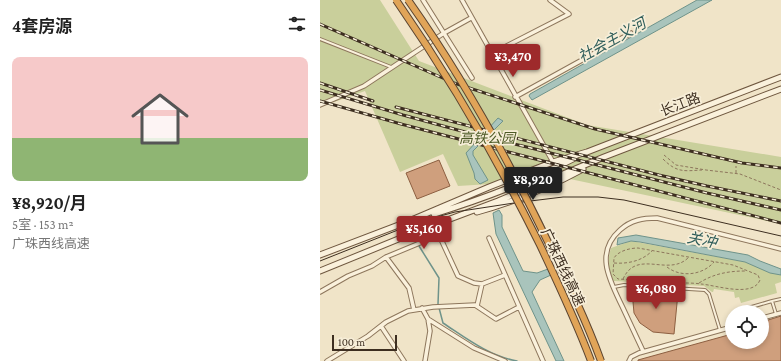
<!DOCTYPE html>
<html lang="zh">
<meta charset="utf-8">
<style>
:root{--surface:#fff;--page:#f2f2f2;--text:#222;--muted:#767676;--accent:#9e2a2b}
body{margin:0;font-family:"Crimson Pro","Noto Sans SC",serif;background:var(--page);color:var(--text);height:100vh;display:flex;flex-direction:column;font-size:15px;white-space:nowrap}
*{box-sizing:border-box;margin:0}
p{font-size:13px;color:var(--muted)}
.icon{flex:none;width:22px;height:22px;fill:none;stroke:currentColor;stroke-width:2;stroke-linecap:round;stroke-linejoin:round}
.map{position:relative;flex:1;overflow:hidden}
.panel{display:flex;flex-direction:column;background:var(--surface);width:320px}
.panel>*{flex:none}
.controls{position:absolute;left:405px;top:305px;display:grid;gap:8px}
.controls a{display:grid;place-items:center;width:44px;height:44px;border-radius:50%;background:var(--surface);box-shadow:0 2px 6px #0003;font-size:20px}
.scale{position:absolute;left:12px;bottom:10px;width:65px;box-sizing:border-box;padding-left:4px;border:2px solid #3d2e20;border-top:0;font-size:11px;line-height:14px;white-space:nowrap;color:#3d2e20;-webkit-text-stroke:3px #f7eed8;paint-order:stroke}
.price{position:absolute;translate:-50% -34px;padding:0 9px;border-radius:4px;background:var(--accent);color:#fff;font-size:13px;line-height:26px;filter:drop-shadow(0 1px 2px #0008)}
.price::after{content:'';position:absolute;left:50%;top:24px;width:12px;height:9px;margin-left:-6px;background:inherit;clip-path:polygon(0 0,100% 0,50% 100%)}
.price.selected{background:#222;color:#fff}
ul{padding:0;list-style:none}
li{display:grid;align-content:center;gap:8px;height:212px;padding:0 12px}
li span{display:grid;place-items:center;height:124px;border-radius:8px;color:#555}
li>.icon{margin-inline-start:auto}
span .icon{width:72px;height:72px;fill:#fffc;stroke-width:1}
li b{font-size:17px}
h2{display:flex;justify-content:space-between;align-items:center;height:48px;padding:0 12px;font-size:17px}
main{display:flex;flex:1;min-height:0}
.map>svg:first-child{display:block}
.green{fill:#c9cf9b}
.water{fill:#a9c4bc;stroke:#6f938a}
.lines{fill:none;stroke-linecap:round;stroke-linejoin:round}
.stream{stroke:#6f938a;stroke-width:1.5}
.building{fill:#cf9f7d;stroke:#8d5f41}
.lane-casing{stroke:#8d765c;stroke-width:4}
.street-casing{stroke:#8d765c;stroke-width:5.5}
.secondary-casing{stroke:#6f573f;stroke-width:7}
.path{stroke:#8d765c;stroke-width:1;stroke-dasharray:3 2;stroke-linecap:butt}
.lane{stroke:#faf1dc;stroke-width:2}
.street{stroke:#faf1dc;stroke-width:3.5}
.secondary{stroke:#faf1dc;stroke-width:5}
.tram{stroke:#3d2e20;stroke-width:1}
.rail-casing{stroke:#3d2e20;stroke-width:3}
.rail{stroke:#f7eed8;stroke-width:1.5;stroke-dasharray:4.5;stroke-linecap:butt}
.highway-bridge-casing{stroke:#5b4430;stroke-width:8;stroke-linecap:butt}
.highway-bridge{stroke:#e0a458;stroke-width:6}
.labels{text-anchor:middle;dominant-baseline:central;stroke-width:3.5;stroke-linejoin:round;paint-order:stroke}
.street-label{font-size:14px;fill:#3d2e20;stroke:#f7eed8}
.park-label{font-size:14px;font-style:italic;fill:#4d5a26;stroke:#f7eed8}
.water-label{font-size:15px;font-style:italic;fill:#2f5d5a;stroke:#f7eed8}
</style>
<main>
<section class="panel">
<h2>4套房源<svg class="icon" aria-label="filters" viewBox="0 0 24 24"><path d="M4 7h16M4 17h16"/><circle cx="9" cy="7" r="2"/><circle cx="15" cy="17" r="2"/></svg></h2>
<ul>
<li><span style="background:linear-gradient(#f6c9c9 65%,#8fb573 0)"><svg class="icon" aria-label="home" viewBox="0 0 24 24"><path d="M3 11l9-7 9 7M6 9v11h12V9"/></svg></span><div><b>¥8,920/月</b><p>5室 · 153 m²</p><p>广珠西线高速</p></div></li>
</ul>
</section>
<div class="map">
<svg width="461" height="361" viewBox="0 0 461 361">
<rect width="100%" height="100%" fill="#f0e4c8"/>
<!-- green -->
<path class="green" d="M0 0H60L99 61 267 125 461 157V224L250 179 138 186 123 154 80 172 45 91 0 107Z
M311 241 425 262 461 275V282L455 284 457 293 421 303 419 297 415 298 414 292 394 289 393 292H392L384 286 294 281C286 273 288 258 291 248Z"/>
<!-- water -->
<path class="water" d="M377 0H392L212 100 209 96 210 94Z
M178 118 183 121 153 151V155L168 180 160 184 155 179 154 173 146 153Z
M179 210 182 215V227L203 271 217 273 228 269 231 275 220 280 212 292 244 361H236L176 234 173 213Z
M316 235 428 255 440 261 461 269V275L450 273 425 262 320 242 311 241 297 245 298 238Z"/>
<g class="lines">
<!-- stream -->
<path class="stream" d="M99 246 119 278 118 304 123 323C146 338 169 356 197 361"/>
</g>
<!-- building -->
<path class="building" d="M119 160 130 186 97 199 86 173Z
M312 291 358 293 354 334 333 332 320 323 314 313Z
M461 316V361H318V360L412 334V342H442V325L446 324 445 321Z"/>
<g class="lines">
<!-- lane casing -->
<g class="lane-casing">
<path id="lane" d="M0 39 71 67
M294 287 304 285 385 290 389 294 400 330
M428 308 452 301
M456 314 452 301 461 299"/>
</g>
<!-- street casing -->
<g class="street-casing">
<path id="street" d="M103 0 152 78
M142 0 233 162
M171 54 249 14 230 0
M195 97 311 33
M0 105 44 86 124 33 151 18
M169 238 223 361
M66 257 89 288 94 310
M0 292 28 276 52 266 66 257 119 235 138 276 154 283 162 284 185 275
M157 306 162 284
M102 308 108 319 110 331 105 361
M442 318 461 313
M108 319 154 348 185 361
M61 326 84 361
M323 351C316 336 309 321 302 306 290 281 274 253 300 230 311 220 323 218 337 218L461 249
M7 361 48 336 66 322 88 311 113 307 155 305 176 319 199 307
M309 361 311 357 319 353 412 327"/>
</g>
<!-- secondary casing -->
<g class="secondary-casing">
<path id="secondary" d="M157 212C193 202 230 187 263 169
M114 214C163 199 210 181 255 158
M0 255 89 221 169 187 233 162 267 152 461 77
M0 271 98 231 178 201 284 157 461 89"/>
</g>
<!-- path -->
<path class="path" d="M344 155 356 165 386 170 420 174 461 190
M343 159C357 173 364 171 382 170
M416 173V166
M294 263C308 264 322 261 332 251
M347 267C361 278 383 275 394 262
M303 279C317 248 349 278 369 257
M379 283C393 274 408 271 425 271
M362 285V283L298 279 293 274 294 258C298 251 310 248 318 248L413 265 438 275 440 280C433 298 395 285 381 284 375 283 368 283 362 283"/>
<!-- lane -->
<use href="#lane" class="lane"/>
<!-- street -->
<use href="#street" class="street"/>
<!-- secondary -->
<use href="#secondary" class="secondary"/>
<!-- tram -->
<path class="tram" d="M0 261 98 222 135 212 194 203 243 197H278L304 200 461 236"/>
<!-- rail casing -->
<g class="rail-casing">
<path id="rail" d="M0 24 134 83 275 129 422 163 461 168
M0 83 53 101
M0 90 83 115 145 132 211 148 387 193 461 210
M0 101 81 124 461 223
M76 107 339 175 387 186 461 201"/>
</g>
<!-- rail -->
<use href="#rail" class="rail"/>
<!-- highway-bridge casing -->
<g class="highway-bridge-casing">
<path id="highway-bridge" d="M76 0C130 78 178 160 220 245 238 283 256 321 271 361
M88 0C141 75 188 159 228 242 247 281 266 320 281 361"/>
</g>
<!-- highway-bridge -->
<use href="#highway-bridge" class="highway-bridge"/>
</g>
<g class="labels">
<!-- street labels -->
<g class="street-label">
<text transform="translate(360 104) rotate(-21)">长江路</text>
<text transform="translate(243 267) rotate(65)">广珠西线高速</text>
</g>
<!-- park labels -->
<g class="park-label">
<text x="167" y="138">高铁公园</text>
</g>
<!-- water labels -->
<g class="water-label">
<text transform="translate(292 40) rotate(-29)">社会主义河</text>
<text transform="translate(382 240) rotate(11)">关冲</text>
</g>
</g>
</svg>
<div class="controls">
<a><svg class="icon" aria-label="locate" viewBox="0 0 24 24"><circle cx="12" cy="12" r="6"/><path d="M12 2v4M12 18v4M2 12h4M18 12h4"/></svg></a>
</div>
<div class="scale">100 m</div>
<b class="price" style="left:193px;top:78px">¥3,470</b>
<b class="price selected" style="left:213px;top:201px">¥8,920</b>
<b class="price" style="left:104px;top:250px">¥5,160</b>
<b class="price" style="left:336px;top:310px">¥6,080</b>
</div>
</main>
